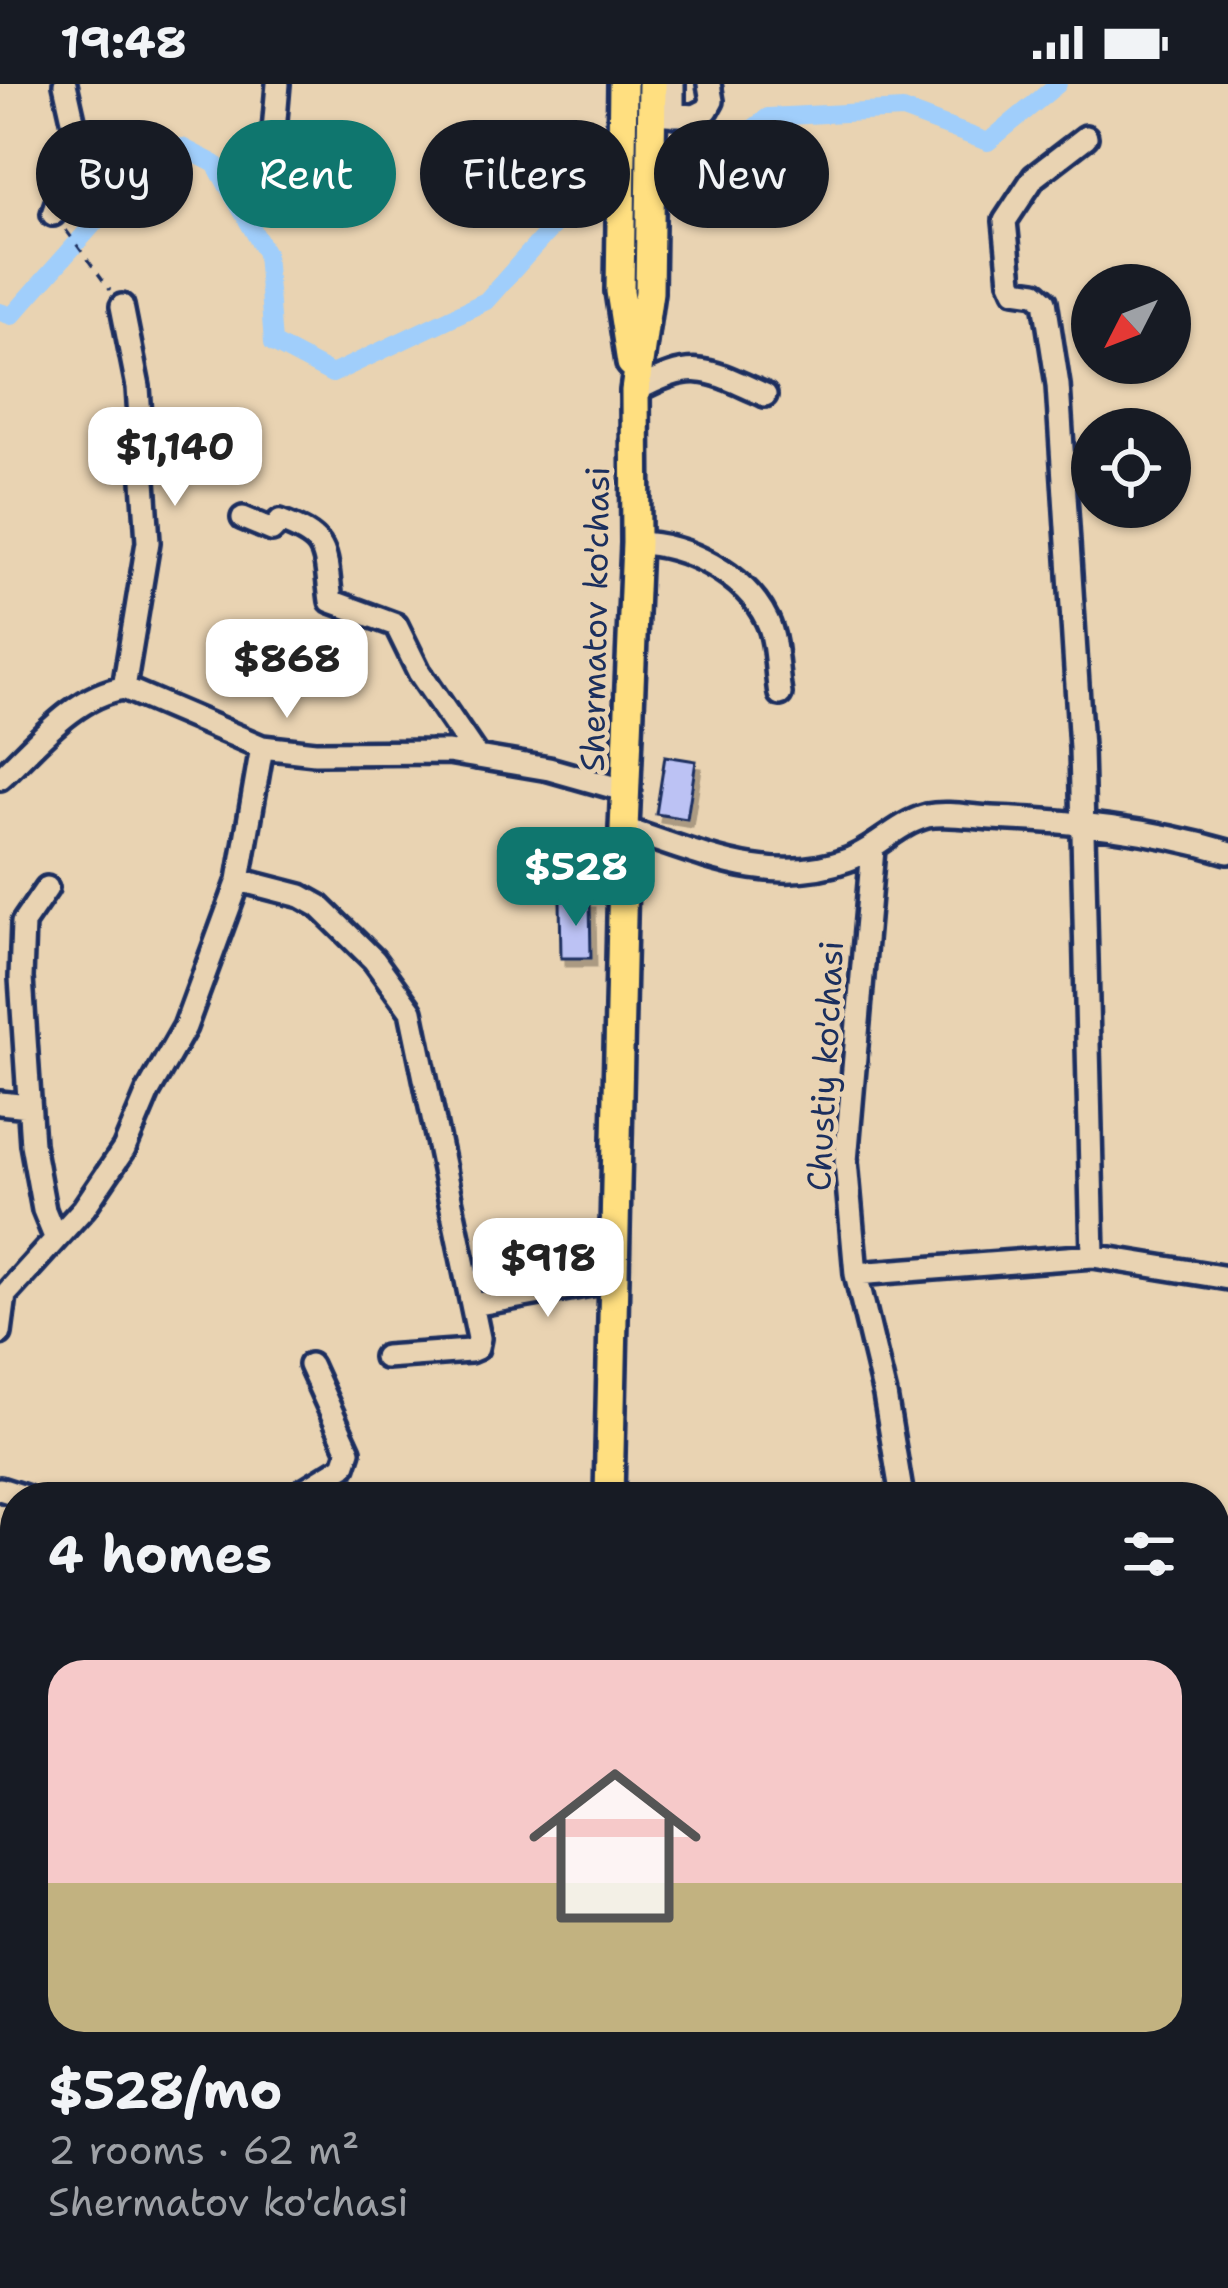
<!DOCTYPE html>
<meta charset="utf-8">
<style>
:root{--surface:#171b24;--page:#20242c;--text:#f1f3f6;--muted:#9ea1a6;--accent:#0f766e}
body{margin:0;font-family:"Shantell Sans",sans-serif;background:var(--page);color:var(--text);height:100vh;display:flex;flex-direction:column;font-size:45px;white-space:nowrap}
*{box-sizing:border-box;margin:0}
p{font-size:39px;color:var(--muted)}
.icon{flex:none;width:66px;height:66px;fill:none;stroke:currentColor;stroke-width:2;stroke-linecap:round;stroke-linejoin:round}
.map{position:relative;flex:1;overflow:hidden}
.details{position:absolute;left:0px;top:1398px;width:1230px;height:807px;display:flex;flex-direction:column;background:var(--surface);border-radius:48px 48px 0 0;box-shadow:0 3px 9px #0004}
.details>*{flex:none}
.top-card{position:absolute;left:36px;top:36px;width:1158px;height:108px;display:flex;gap:24px}
.needle{width:78px;rotate:228deg}
.fabs{position:absolute;left:1071px;top:180px;display:grid;gap:24px}
.fabs a{display:grid;place-items:center;width:120px;height:120px;border-radius:50%;background:var(--surface);box-shadow:0 3px 9px #0004;font-size:60px}
.price{position:absolute;translate:-50% -102px;padding:0 27px;border-radius:24px;background:#fff;color:#222;font-size:39px;line-height:78px;filter:drop-shadow(0 3px 6px #0008)}
.price::after{content:'';position:absolute;left:50%;top:72px;width:36px;height:27px;margin-left:-18px;background:inherit;clip-path:polygon(0 0,100% 0,50% 100%)}
.price.on{background:var(--accent);color:#fff}
ul{padding:0;list-style:none}
li{display:grid;align-content:center;gap:24px;height:636px;padding:0 48px}
li span{display:grid;place-items:center;height:372px;border-radius:36px;color:#555}
li>.icon{margin-inline-start:auto}
span .icon{width:216px;height:216px;fill:#fffc;stroke-width:1}
li b{font-size:51px}
h2{display:flex;justify-content:space-between;align-items:center;height:144px;padding:0 48px;font-size:51px}
.pill{padding:0 42px;border-radius:54px;background:var(--surface);box-shadow:0 3px 9px #0004;font-size:42px;line-height:108px}
.pill.on{background:var(--accent);color:#fff}
.status{display:flex;justify-content:space-between;align-items:center;height:84px;padding:0 60px;background:var(--surface);direction:ltr}
.status svg{height:33px;fill:currentColor}
.map>svg:first-child{display:block}
.built{fill:#dccec6}
.lines{fill:none;stroke-linecap:round;stroke-linejoin:round}
.canal{stroke:#a0cefb;stroke-width:18}
.building{fill:#bcc2f4;stroke:#1b2f5e;stroke-width:3;filter:url(#shadow)}
.minor-casing{stroke:#1b2f5e;stroke-width:30}
.major-casing{stroke:#1b2f5e;stroke-width:36}
.path{stroke:#1b2f5e;stroke-width:3;stroke-dasharray:9 9;stroke-linecap:butt}
.minor{stroke:#e9d3b2;stroke-width:21}
.major{stroke:#ffdf80;stroke-width:27}
.labels{text-anchor:middle;dominant-baseline:central;stroke-width:10;stroke-linejoin:round;paint-order:stroke}
.street-label{font-size:33px;fill:#1b2f5e;stroke:#e9d3b2}
</style>
<div class="status"><b>19:48</b><svg viewBox="0 0 49 12"><path d="M0 12V9h3v3zM5 12V6h3v6zM10 12V3h3v9zM15 12V0h3v12zM26 1h20v11H26zM47 4h2v5h-2z"/></svg></div>
<div class="map">
<svg width="1228" height="2204" viewBox="0 0 1228 2204">
<defs>
<filter id="shadow"><feDropShadow dx="5" dy="8" stdDeviation="0" flood-color="#0004"/></filter>
</defs>
<rect width="100%" height="100%" fill="#e9d3b2"/>
<filter id="ink" filterUnits="userSpaceOnUse"><feTurbulence type="fractalNoise" baseFrequency=".00833" numOctaves="2"/><feDisplacementMap in="SourceGraphic" scale="24" xChannelSelector="R" yChannelSelector="G"/><feConvolveMatrix kernelMatrix="1 2 1 2 8 2 1 2 1" color-interpolation-filters="sRGB"/></filter>
<g filter="url(#ink)">
<!-- built -->
<path class="built" d="M0 1547H15V1829L0 1816Z"/>
<g class="lines">
<!-- canal -->
<path class="canal" d="M0 228 12 232 138 90 182 63 215 80 266 169 273 259 332 290 486 217 576 116 714 74 768 33 903 26 988 58 1058 0
M0 1932 15 1937
M1033 2190 1053 2193 1080 2204"/>
</g>
<!-- building -->
<path class="building" d="M665 672 696 677 687 735 656 730Z
M560 816H590L591 874H561Z
M0 1617 15 1628V1665L0 1655Z
M0 1724 15 1735V1792L0 1781Z"/>
<g class="lines">
<!-- minor casing -->
<g class="minor-casing">
<path id="minor" d="M673 0V31
M652 29 695 32 707 26 712 17 709 0
M1086 53 1034 93 1005 137 1011 197 1015 206 1036 209 1045 217 1058 301 1081 664 1093 1172
M269 106 278 0
M53 130 78 58 65 0
M122 222 138 303 148 458 124 604
M635 307C694 275 706 284 765 311
M243 434 272 446 280 437C331 456 324 466 331 517L396 541 419 588 477 673
M636 459C686 460 745 490 767 536 777 556 776 587 780 610
M0 694C35 662 74 611 124 604L262 663 315 669 448 668 549 685 627 707
M624 745C697 768 770 804 847 776 876 766 896 740 927 732 946 728 971 733 991 734 1071 737 1150 745 1228 768
M873 765 846 1077 856 1190 885 1311 902 1413
M239 796 301 812 319 822 374 876 411 927 479 1254 477 1264 470 1267 385 1273
M47 804 23 839 21 894 32 1060 44 1126 55 1153
M0 1019 29 1022
M856 1190 1093 1172 1228 1194
M473 1221 614 1196
M0 1249 5 1211 84 1124 124 1065 148 1008 185 943 239 796 262 663
M0 1405 25 1413
M293 1413 344 1382 349 1367 310 1281
M0 1848 15 1864
M1215 2105 1228 2108
M1122 2190 1156 2204
M1172 2204 1174 2190"/>
</g>
<!-- major casing -->
<g class="major-casing">
<path id="major" d="M623 0 620 207 631 279
M609 1413 624 745 636 459 635 307 649 208 652 0
M596 2204 597 2190"/>
</g>
<!-- path -->
<path class="path" d="M66 146 110 206"/>
<!-- minor -->
<use href="#minor" class="minor"/>
<!-- major -->
<use href="#major" class="major"/>
</g>
</g>
<g class="labels">
<!-- street labels -->
<g class="street-label">
<text transform="translate(595 535) rotate(-89)">Shermatov ko'chasi</text>
<text transform="translate(825 982) rotate(-87)">Chustiy ko'chasi</text>
</g>
</g>
</svg>
<div class="fabs">
<a><svg class="needle" viewBox="-14 -14 28 28"><path d="M0-13l5 13h-10z" fill="#e53935"/><path d="M0 13l5-13h-10z" fill="#9ea1a6"/></svg></a>
<a><svg class="icon" aria-label="locate" viewBox="0 0 24 24"><circle cx="12" cy="12" r="6"/><path d="M12 2v4M12 18v4M2 12h4M18 12h4"/></svg></a>
</div>
<b class="price" style="left:175px;top:425px">$1,140</b>
<b class="price" style="left:287px;top:637px">$868</b>
<b class="price on" style="left:576px;top:845px">$528</b>
<b class="price" style="left:548px;top:1236px">$918</b>
<div class="top-card">
<a class="pill">Buy</a>
<a class="pill on">Rent</a>
<a class="pill">Filters</a>
<a class="pill">New</a>
</div>
<section class="details">
<h2>4 homes<svg class="icon" aria-label="filters" viewBox="0 0 24 24"><path d="M4 7h16M4 17h16"/><circle cx="9" cy="7" r="2"/><circle cx="15" cy="17" r="2"/></svg></h2>
<ul>
<li><span style="background:linear-gradient(#f6c9c9 60%,#c2b280 0)"><svg class="icon" aria-label="home" viewBox="0 0 24 24"><path d="M3 11l9-7 9 7M6 9v11h12V9"/></svg></span><div><b>$528/mo</b><p>2 rooms · 62 m²</p><p>Shermatov ko'chasi</p></div></li>
</ul>
</section>
</div>
